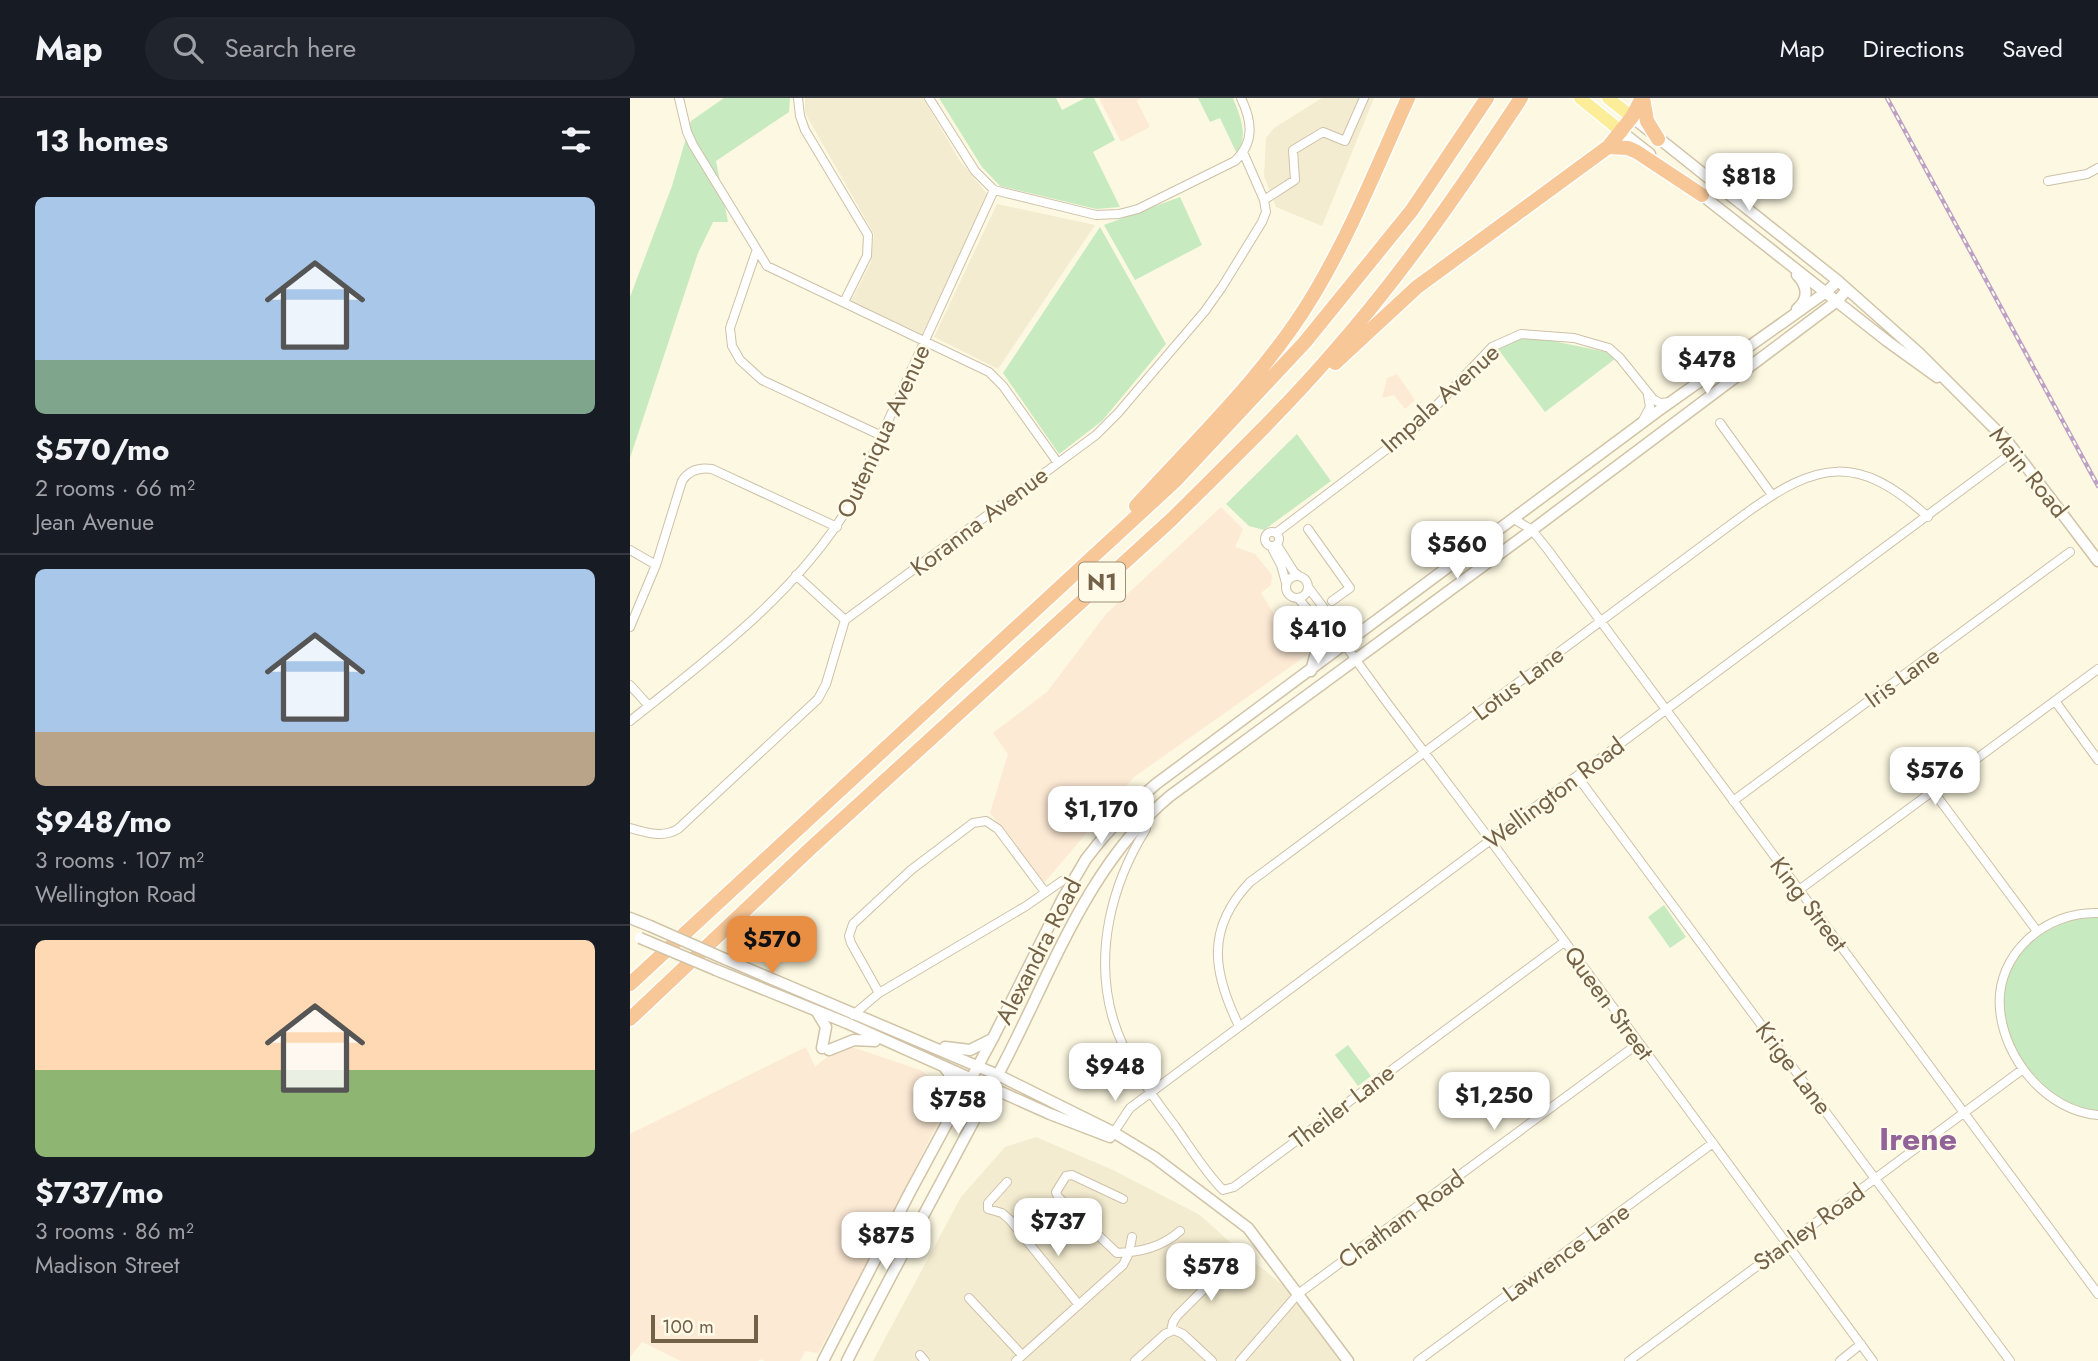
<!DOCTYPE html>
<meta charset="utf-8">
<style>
:root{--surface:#171b24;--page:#20242c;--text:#f1f3f6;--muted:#9ea1a6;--line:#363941;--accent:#e98f44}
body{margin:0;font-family:Jost,sans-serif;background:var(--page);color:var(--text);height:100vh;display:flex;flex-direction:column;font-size:26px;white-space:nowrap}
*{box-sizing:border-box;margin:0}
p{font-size:23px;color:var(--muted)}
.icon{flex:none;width:38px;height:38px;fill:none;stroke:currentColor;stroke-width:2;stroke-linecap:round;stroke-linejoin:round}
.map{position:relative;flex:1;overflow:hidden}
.details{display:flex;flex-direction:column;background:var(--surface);width:630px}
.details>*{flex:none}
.scale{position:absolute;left:21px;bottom:18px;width:107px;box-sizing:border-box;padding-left:7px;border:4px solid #746248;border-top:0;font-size:19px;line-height:24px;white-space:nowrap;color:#746248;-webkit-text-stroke:5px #fffbe8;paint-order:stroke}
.price{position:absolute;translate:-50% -60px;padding:0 16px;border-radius:14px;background:#fff;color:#222;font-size:23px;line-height:46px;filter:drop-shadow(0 2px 4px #0008)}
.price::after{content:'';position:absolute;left:50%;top:42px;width:21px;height:16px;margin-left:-10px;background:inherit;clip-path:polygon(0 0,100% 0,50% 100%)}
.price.current{background:var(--accent);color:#111}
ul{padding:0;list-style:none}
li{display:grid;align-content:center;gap:14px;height:371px;padding:0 35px}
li+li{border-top:2px solid var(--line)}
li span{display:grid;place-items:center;height:217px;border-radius:10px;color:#555}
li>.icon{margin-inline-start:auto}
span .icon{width:126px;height:126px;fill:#fffc;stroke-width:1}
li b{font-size:30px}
h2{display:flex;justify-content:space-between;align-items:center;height:84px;padding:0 35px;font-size:30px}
header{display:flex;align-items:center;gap:42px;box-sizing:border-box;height:98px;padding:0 35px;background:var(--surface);border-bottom:2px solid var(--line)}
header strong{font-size:33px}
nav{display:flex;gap:38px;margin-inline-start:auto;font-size:24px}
.search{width:490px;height:63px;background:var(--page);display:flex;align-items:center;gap:18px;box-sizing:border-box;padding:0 24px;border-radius:38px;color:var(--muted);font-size:26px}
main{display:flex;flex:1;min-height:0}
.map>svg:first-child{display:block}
.residential{fill:#f4ecd0}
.commercial{fill:#fdead5}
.green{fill:#c7eac0}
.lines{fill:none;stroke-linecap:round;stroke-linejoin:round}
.street-casing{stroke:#cec1a8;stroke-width:10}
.secondary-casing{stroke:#d1c3a6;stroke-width:13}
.primary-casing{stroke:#fff;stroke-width:15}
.highway-casing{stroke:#fff;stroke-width:17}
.street{stroke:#fff;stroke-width:8}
.secondary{stroke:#fff;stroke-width:10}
.primary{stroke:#fcee98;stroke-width:12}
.highway{stroke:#f8c797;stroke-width:14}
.rail-casing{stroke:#bda0c5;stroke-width:4.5}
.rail{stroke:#fffbe8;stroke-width:2;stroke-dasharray:5;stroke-linecap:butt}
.secondary-bridge-casing{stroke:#d1c3a6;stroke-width:13;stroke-linecap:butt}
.secondary-bridge{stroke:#fff;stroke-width:10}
.labels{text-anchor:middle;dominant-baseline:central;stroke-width:5;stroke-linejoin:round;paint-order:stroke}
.shield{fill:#fffbe8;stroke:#9e9078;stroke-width:2}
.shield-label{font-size:23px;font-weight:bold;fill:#746248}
.street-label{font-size:24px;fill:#746248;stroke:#fffbe8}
.district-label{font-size:32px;font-weight:bold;fill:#926398;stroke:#fffbe8}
</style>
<header>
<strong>Map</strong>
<div class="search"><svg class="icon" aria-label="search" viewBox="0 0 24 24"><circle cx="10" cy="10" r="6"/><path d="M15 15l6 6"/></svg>Search here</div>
<nav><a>Map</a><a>Directions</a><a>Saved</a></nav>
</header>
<main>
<section class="details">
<h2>13 homes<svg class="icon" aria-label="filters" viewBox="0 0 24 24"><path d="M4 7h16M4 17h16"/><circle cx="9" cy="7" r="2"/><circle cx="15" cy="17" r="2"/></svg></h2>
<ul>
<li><span style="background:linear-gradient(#a9c7e8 75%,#7fa58c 0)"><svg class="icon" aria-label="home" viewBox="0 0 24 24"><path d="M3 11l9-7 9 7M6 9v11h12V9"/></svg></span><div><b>$570/mo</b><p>2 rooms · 66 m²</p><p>Jean Avenue</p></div></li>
<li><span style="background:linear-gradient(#a9c7e8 75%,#b9a48a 0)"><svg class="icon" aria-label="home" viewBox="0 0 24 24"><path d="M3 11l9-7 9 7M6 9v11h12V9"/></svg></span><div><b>$948/mo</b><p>3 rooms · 107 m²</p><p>Wellington Road</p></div></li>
<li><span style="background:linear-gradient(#ffd9b3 60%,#8fb573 0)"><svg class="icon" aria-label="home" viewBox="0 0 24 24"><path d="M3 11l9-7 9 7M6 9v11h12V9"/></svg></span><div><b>$737/mo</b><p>3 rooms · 86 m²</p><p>Madison Street</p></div></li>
</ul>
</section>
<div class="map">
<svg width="1468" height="1263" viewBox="0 0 1468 1263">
<rect width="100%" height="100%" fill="#fcf8e1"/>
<!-- residential -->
<path class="residential" d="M175 0H293L330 63 358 97 292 236 221 203 241 164 244 136 175 15Z
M692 0H744L692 128 646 109 634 78 636 40 644 30Z
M367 106 465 127 368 271 304 239Z
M406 1039 483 1072 570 1117 604 1148 668 1199 716 1263H243L331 1099 375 1049Z"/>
<!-- commercial -->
<path class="commercial" d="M469 0H511L507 3 520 29 491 44Z
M767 276 785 302 775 311 764 297 752 300 757 280Z
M591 409 613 431 605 449 625 456 642 477 641 487 631 495 647 521 678 539 677 557 504 679 414 785 360 715 378 656 363 635 417 594 476 516Z
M176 949 185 969 203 954 222 949 290 972 302 980 310 991 308 1024 256 1130 188 1255 175 1253 170 1263H135L130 1261 128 1263H51L12 1244 0 1259V1036Z"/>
<!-- green -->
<path class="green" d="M94 0H160L159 14 86 63 98 124H83L68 155 0 360V199L42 88 61 23Z
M309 0H426L432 12 455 0H464L485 42 463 54 490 109 466 111 370 88 352 69Z
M568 0H603C610 18 619 38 607 56L590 20 580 24Z
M550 99 572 147 505 182 474 127Z
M470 129 536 246 472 323 429 356 373 275Z
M892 239H904L976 254 985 261 915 314 868 251Z
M667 336 701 383 634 432 619 428 596 406Z
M1034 807 1056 839 1040 850 1018 819Z
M1453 819H1468V1018L1446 1014 1399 977 1374 932 1372 893 1380 869 1393 851 1409 835 1430 825Z
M718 947 741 978 728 988 705 957Z"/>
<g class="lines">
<!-- street casing -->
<g class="street-casing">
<path id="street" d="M49 0 57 34 63 47 137 168 359 274 373 288 428 365
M168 0 170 18 175 32 238 137 237 158 214 204
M299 0 345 73 364 92 466 117 489 116 508 111 605 63C625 44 622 23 611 0
M1418 83 1457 76 1468 70
M634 102 665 82 663 52 693 34 715 43 734 0
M126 154 100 230 102 248 110 262 132 282 252 338
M1013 322 1020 309 1018 297
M1090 325 1142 397
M884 421 902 432 918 452 1468 1196
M678 431 720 490 702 503
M635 441a7 7 0 1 1 14 0a7 7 0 1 1-14 0Z
M646 435 786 329 862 249 891 236 944 240 979 250 990 260 1023 301 1030 305 1040 304
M647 447 664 474 669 478
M0 452 26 467
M643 452 651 467 656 485
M166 477 215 522
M656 489a11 11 0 1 1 22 0a11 11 0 1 1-22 0Z
M678 489 711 533 715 547 758 606 861 743 1243 1263
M668 500 701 540 715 547
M0 529 26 467 52 383C59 372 69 369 82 371L207 429
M0 587 19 608
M1425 603 1468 662
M0 623C79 560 166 496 219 408L364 92
M947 678 1380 1263
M1303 693 1407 833
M1103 703 1440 454
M0 730C17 735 33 740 48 731L188 601 196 586 215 522 466 337 488 315 575 213 592 189 632 124 636 114 634 102 613 54
M516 731C481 787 464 856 483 921 495 961 520 995 545 1028 560 1049 575 1074 593 1092L604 1089 934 844
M1169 792 1468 571
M1468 815C1416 813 1365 856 1370 911 1374 961 1417 1013 1468 1017
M249 895 221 845 219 838 223 826 281 772 343 725 356 723 368 731 415 794
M223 917 249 895 396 808 432 783
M609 928C583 875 575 831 620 784L1115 416C1188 363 1228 355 1298 419
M482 1037 500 1010 1376 359
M377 1084 358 1105V1111L372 1115 380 1122 449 1207
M493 1101 442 1077 436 1078 426 1094 428 1099 487 1155C511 1154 532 1149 550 1133
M339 1200 392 1257
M541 1233 543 1224 547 1218 597 1168
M290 1257 295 1263
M386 1263 493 1167 499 1155 502 1139
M505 1263 535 1236 544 1232 553 1236 582 1263
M610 1263 668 1196 1009 945
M788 1263 1083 1045
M999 1263 1393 971
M1210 1263 1231 1246"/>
</g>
<!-- secondary casing -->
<g class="secondary-casing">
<path id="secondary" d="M1002 19 1208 183 1289 255 1377 343 1468 463
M992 34 1020 56
M1068 94 1257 243 1307 279
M1167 211C1179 201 1178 188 1167 177
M681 573 691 536 689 525
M0 820 20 828
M95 861 368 977 483 1034 524 1059 618 1130 718 1263
M86 872 217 925 420 1016 480 1039
M187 914 196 929 192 950
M315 949 340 952 362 941
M199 952 224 942 245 943
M315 970C327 985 324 997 317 1014
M193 1263 280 1094 363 940 433 800 456 761 471 742 502 707 526 686 1028 313 1196 194 1208 183
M217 1263C267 1164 322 1066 373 967 421 875 458 766 540 698L902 432 1207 203 1217 192"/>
</g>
<!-- primary casing -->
<g class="primary-casing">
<path id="primary" d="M950 0 992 34
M978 0 1002 19"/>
</g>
<!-- highway casing -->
<g class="highway-casing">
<path id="highway" d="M1013 0 1017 23 1028 41
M978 49 998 50 1007 54 1072 97
M705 265 787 189 978 49 1002 19 1012 0
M506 408C568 340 637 275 684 196 721 134 748 66 778 0
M0 886 546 382 675 244 782 112 857 0
M0 921 182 749 541 422C595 368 651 315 701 257 772 177 832 89 891 0"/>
</g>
<!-- street -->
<use href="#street" class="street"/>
<!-- secondary -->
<use href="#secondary" class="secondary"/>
<!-- primary -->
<use href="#primary" class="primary"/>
<!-- highway -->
<use href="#highway" class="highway"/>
<!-- rail casing -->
<g class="rail-casing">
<path id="rail" d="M1257 0 1468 388"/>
</g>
<!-- rail -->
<use href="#rail" class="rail"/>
<!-- secondary-bridge casing -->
<g class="secondary-bridge-casing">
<path id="secondary-bridge" d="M20 828 95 861
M10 840 86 872"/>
</g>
<!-- secondary-bridge -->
<use href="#secondary-bridge" class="secondary-bridge"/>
</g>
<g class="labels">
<!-- shield labels -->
<rect class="shield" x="449" y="464.5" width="46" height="39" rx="5"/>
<g class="shield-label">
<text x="472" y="484">N1</text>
</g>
<!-- street labels -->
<g class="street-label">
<text transform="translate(810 300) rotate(-42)">Impala Avenue</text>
<text transform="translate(253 333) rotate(-65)">Outeniqua Avenue</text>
<text transform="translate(1399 374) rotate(51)">Main Road</text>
<text transform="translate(349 423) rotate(-37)">Koranna Avenue</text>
<text transform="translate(1272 579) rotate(-36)">Iris Lane</text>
<text transform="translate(888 585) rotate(-37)">Lotus Lane</text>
<text transform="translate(924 695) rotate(-37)">Wellington Road</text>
<text transform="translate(1179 806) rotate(53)">King Street</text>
<text transform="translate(408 853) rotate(-63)">Alexandra Road</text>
<text transform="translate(979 905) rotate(54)">Queen Street</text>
<text transform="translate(1164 970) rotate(53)">Krige Lane</text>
<text transform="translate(712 1008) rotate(-37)">Theiler Lane</text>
<text transform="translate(771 1121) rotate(-36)">Chatham Road</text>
<text transform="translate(1179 1129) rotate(-36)">Stanley Road</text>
<text transform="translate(936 1154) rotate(-36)">Lawrence Lane</text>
</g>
<!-- district labels -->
<g class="district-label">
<text x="1288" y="1041">Irene</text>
</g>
</g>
</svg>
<div class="scale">100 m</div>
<b class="price" style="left:1119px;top:115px">$818</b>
<b class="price" style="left:1077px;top:298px">$478</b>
<b class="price" style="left:827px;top:483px">$560</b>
<b class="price" style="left:688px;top:568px">$410</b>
<b class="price" style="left:1305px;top:709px">$576</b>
<b class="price" style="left:471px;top:748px">$1,170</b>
<b class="price current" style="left:142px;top:878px">$570</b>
<b class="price" style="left:485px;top:1005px">$948</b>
<b class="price" style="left:864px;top:1034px">$1,250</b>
<b class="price" style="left:328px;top:1038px">$758</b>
<b class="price" style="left:428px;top:1160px">$737</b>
<b class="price" style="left:256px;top:1174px">$875</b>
<b class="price" style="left:581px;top:1205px">$578</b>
</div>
</main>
